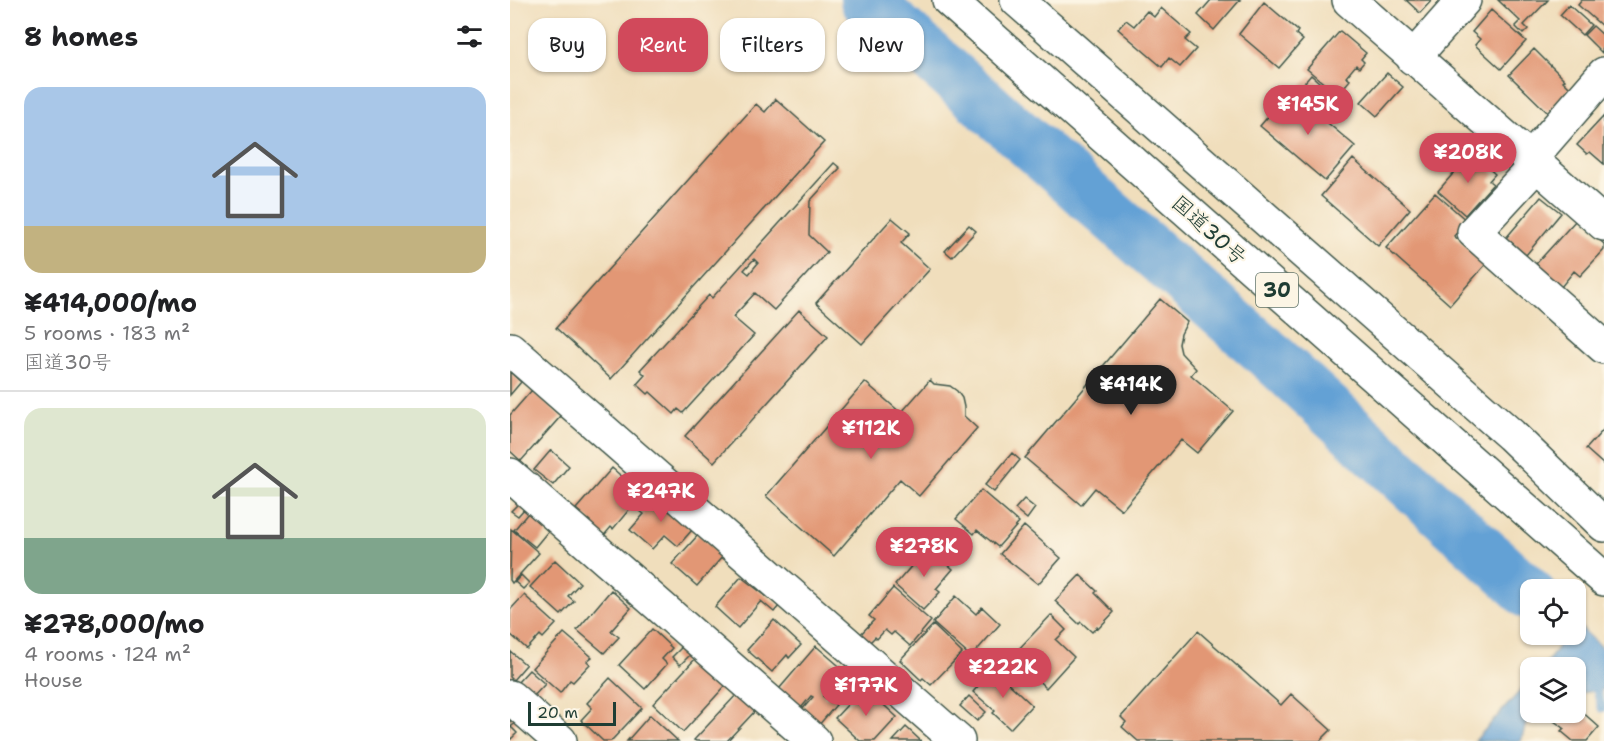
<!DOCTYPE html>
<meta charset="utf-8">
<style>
:root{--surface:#fff;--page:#f6f6f6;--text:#202124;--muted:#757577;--line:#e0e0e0;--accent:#d1495b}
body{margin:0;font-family:"Shantell Sans","Klee One",sans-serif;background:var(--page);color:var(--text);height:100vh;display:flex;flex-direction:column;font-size:22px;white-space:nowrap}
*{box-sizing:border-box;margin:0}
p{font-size:20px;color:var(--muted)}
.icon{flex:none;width:33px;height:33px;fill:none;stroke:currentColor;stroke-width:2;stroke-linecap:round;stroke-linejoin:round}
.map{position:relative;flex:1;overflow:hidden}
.side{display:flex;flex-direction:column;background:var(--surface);width:510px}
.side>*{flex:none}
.banner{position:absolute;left:18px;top:18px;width:570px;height:54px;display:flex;gap:12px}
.controls{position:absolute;left:1010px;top:579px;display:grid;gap:12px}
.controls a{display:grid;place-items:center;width:66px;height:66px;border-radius:12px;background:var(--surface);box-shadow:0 2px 4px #0004;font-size:30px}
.scale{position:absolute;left:18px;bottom:15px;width:88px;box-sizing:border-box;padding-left:6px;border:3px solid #1f3d34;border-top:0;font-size:16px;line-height:21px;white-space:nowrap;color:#1f3d34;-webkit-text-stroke:4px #fcf5e5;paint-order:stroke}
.price{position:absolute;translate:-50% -51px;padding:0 14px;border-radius:21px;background:var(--accent);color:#fff;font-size:20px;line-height:39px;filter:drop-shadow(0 2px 3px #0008)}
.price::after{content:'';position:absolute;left:50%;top:36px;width:18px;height:14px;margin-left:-9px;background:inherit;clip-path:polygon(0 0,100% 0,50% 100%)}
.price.current{background:#222;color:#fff}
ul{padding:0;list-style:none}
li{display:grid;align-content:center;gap:12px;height:318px;padding:0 24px}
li+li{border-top:2px solid var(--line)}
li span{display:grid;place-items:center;height:186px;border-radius:18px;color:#555}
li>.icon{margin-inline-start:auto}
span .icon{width:108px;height:108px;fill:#fffc;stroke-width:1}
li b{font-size:26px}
h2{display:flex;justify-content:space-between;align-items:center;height:72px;padding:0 24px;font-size:26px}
.tag{padding:0 21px;border-radius:18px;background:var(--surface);box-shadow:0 2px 4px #0004;font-size:21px;line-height:54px}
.tag.current{background:var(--accent);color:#fff}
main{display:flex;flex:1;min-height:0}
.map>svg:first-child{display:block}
.water{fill:#64a1d5;stroke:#426f84;stroke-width:1.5}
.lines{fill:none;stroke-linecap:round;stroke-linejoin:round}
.stream{stroke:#64a1d5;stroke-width:9}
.river{stroke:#64a1d5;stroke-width:52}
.building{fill:#e29774;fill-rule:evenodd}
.street-casing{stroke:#3e5548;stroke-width:36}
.highway-casing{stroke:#3e5548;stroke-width:36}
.street{stroke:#fff;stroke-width:33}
.highway{stroke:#fff;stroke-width:33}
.labels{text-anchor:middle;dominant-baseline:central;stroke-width:4.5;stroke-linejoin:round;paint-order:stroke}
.shield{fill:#fcf5e5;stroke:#617469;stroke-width:1.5}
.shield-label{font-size:20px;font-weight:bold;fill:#1f3d34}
.street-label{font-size:21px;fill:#1f3d34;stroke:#fcf5e5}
</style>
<main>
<section class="side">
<h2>8 homes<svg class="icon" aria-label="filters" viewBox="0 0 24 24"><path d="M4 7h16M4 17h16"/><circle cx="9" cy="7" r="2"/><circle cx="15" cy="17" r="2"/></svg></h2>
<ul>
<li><span style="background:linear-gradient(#a9c7e8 75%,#c2b280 0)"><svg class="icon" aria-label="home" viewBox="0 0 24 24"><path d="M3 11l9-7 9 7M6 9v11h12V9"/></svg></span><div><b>¥414,000/mo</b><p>5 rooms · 183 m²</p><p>国道30号</p></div></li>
<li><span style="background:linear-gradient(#dfe7d0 70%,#7fa58c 0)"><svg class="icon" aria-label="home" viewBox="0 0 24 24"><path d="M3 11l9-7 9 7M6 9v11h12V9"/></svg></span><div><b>¥278,000/mo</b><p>4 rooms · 124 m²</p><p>House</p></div></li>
</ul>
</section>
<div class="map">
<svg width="1094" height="741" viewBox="0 0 1094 741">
<rect width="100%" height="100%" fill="#fcf5e5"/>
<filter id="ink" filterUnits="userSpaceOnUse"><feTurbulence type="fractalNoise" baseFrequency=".0167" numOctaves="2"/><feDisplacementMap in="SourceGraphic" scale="12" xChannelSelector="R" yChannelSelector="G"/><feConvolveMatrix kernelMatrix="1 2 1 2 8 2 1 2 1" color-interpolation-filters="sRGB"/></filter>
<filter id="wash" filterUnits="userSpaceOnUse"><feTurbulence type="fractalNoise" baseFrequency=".008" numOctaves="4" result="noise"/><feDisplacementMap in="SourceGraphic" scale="24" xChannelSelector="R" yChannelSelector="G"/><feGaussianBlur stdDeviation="1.35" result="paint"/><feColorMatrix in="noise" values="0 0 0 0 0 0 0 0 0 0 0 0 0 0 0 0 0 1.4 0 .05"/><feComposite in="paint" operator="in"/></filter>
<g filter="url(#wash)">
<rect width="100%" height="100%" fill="#f0debc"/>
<!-- water -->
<path class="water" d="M1065 622 1094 650V689L1065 694V668L1032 667 1042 656 1055 635 1065 634Z
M1020 680V712L1027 713 1015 727 1011 741H965Z"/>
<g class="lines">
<!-- stream -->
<path class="stream" d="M1084 680 1092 708"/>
<!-- river -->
<path class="river" d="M356 0 756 352 1020 594"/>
</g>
<g id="blocks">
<!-- building -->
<path class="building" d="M701 0H730L704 30 688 15Z
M896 0H922L910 13Z
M988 0H1038L1014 25 1018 29 1013 34 1005 26 1010 21Z
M1072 0H1094L1093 27 1068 5Z
M754 2 788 31 786 34 793 40 769 68 729 34Z
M1059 5 1081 25 1072 35 1050 15Z
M651 8 681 34 675 40 686 49 670 67 659 58 652 67 608 29 616 20 624 26 637 11 644 17Z
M981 10 1016 41 991 69 965 45 970 39 962 32Z
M1083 26 1094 36 1092 53 1074 35Z
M830 31 856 53 851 59 854 62 849 68 846 65 836 77 840 80 830 92 827 88 824 92 797 69Z
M1024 49 1055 80 1053 81 1061 89 1038 113 999 75Z
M877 73 893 87 867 116 851 102Z
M801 75 828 99 816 113 789 89Z
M780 91 845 146 815 181 750 126Z
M266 99 314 142 101 379 46 328 246 104 255 112Z
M1094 116V164L1080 152 1077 154 1067 145Z
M973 138 994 158 983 170 962 151Z
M961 153 985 174 979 181 983 184 955 215 928 191Z
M843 159 900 209 868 246 811 196Z
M324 163 330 168 300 201 299 235 317 252 264 310 245 293 223 317 244 335 173 413 168 409 164 414 140 392 138 394 127 384 135 375 130 370 199 295 202 298ZM244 259 248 263 239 274 234 270Z
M925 193 957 221 944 236 976 264 940 305 876 248Z
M1031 197 1051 213 1016 255 996 238Z
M382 218 400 233 391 243 420 269 352 344 306 303Z
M1067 219 1094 244V250L1070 276 1064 271 1051 287 1026 264Z
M459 225 466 231 442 257 435 251Z
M650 299 677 322 671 334 669 344 671 353 686 369 681 375 723 411 687 453 671 440 612 510 585 488 571 505 515 458Z
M289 310 318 336 204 462 175 436Z
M0 372 11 382 0 395Z
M420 380 424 384 440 386 447 391 452 398 454 407V416L467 428 409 496 390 479 324 556 256 496 355 382 391 413Z
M22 390 51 416 11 461 0 451V415Z
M1094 429V465L1076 449Z
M41 450 59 466 43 485 24 470Z
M502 453 510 460 484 492 475 485Z
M102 468 132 494 103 529 101 527 91 539 76 526 80 521 66 509Z
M471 490 509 523 488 547 467 530 464 534 446 519Z
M148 491 181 522 177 526 182 530 168 546 155 535 142 549 120 530 134 514 130 511Z
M514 499 525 508 517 519 505 509Z
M9 503 15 508 8 516 1 511Z
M23 507 44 524 25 547 4 530Z
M514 526 551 558 528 584 490 554Z
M1 529 29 553 2 583 0 580Z
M189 534 213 556 187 586 162 564Z
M418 547 443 569 426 589 430 592 413 610 385 585Z
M45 560 70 583 58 596 64 601 51 615 20 587Z
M11 575 19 583 13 589 5 582Z
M570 575 587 591 585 593 604 612 588 629 587 627 582 632 571 622 569 624 545 601Z
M231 577 269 606 264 612 251 601 228 628 205 607Z
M383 588 421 621 400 646 384 632 381 635 375 630 367 639 365 637 358 644 349 636 364 620 359 616Z
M101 590 121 608 101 631 109 637 94 653 67 630Z
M14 595 46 624 33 638 30 635 17 649 0 634V610Z
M446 596 466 614 472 607 490 624 461 657 423 623Z
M541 615 556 630 546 640 564 657 536 688 513 666 515 663 505 653Z
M264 620 291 645 279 658 277 655 262 672 237 650Z
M423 625 452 653 421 685 413 678 411 680 390 660Z
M142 629 162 648 152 659 157 664 135 689 109 665Z
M688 631 771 705 781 694 821 730 810 741H628L612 727 616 722 611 717Z
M54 633 82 657 77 661 80 664 63 682 60 680 50 693 22 668Z
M173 646 181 654 170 665 162 657Z
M306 646 335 671 313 696 316 698 325 687 332 693 324 702 326 705 308 726 291 711 303 697 301 696 291 708 269 689Z
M0 651 16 665 3 680 0 677Z
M186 658 216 685 173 732 143 704Z
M483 669 522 705 500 729 483 713 485 711 463 692Z
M19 670 35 684 23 697 7 683Z
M342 671 348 676 342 682 337 678Z
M100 678 132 708 101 741H93L71 720 82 708 77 703Z
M354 687 387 717 365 741H350L325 718Z
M228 693 246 710 217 741H186L184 740Z
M459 696 476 712 467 721 450 706Z
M1069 709 1089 727 1077 741H1063L1051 731 1054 728 1044 721 1051 712H1066Z
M0 713 8 720 1 727 7 733 0 740Z
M140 715 168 741H117Z
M396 727 411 741H383Z"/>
</g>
</g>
<g filter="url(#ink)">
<use href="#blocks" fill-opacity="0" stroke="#3e5548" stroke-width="1.5"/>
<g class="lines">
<!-- street casing -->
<g class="street-casing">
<path id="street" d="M839 0 1094 224
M903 58 954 0
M1020 159 1094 74
M1026 165 964 232 1094 347
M0 349 448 741
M0 475 304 741
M0 697 50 741"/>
</g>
<!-- highway casing -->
<g class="highway-casing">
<path id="highway" d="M439 0 1094 579
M507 0 1001 435 1094 525"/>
</g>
<!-- street -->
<use href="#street" class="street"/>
<!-- highway -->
<use href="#highway" class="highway"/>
</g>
</g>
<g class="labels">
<!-- shield labels -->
<rect class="shield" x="746" y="273" width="42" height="34" rx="4.5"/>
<g class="shield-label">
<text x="767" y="290">30</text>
</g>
<!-- street labels -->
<g class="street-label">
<text transform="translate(699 230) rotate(42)">国道30号</text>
</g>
</g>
</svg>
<div class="controls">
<a><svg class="icon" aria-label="locate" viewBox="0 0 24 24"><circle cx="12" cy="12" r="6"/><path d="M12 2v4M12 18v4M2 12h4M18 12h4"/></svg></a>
<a><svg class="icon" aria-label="layers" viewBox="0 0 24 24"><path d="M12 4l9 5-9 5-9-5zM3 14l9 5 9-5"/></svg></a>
</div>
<div class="scale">20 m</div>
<b class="price" style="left:798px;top:136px">¥145K</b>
<b class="price" style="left:958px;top:184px">¥208K</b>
<b class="price current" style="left:621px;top:416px">¥414K</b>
<b class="price" style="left:361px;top:460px">¥112K</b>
<b class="price" style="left:151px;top:523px">¥247K</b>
<b class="price" style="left:414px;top:578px">¥278K</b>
<b class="price" style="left:493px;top:699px">¥222K</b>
<b class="price" style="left:356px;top:717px">¥177K</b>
<div class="banner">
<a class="tag">Buy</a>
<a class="tag current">Rent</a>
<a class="tag">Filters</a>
<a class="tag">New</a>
</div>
</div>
</main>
